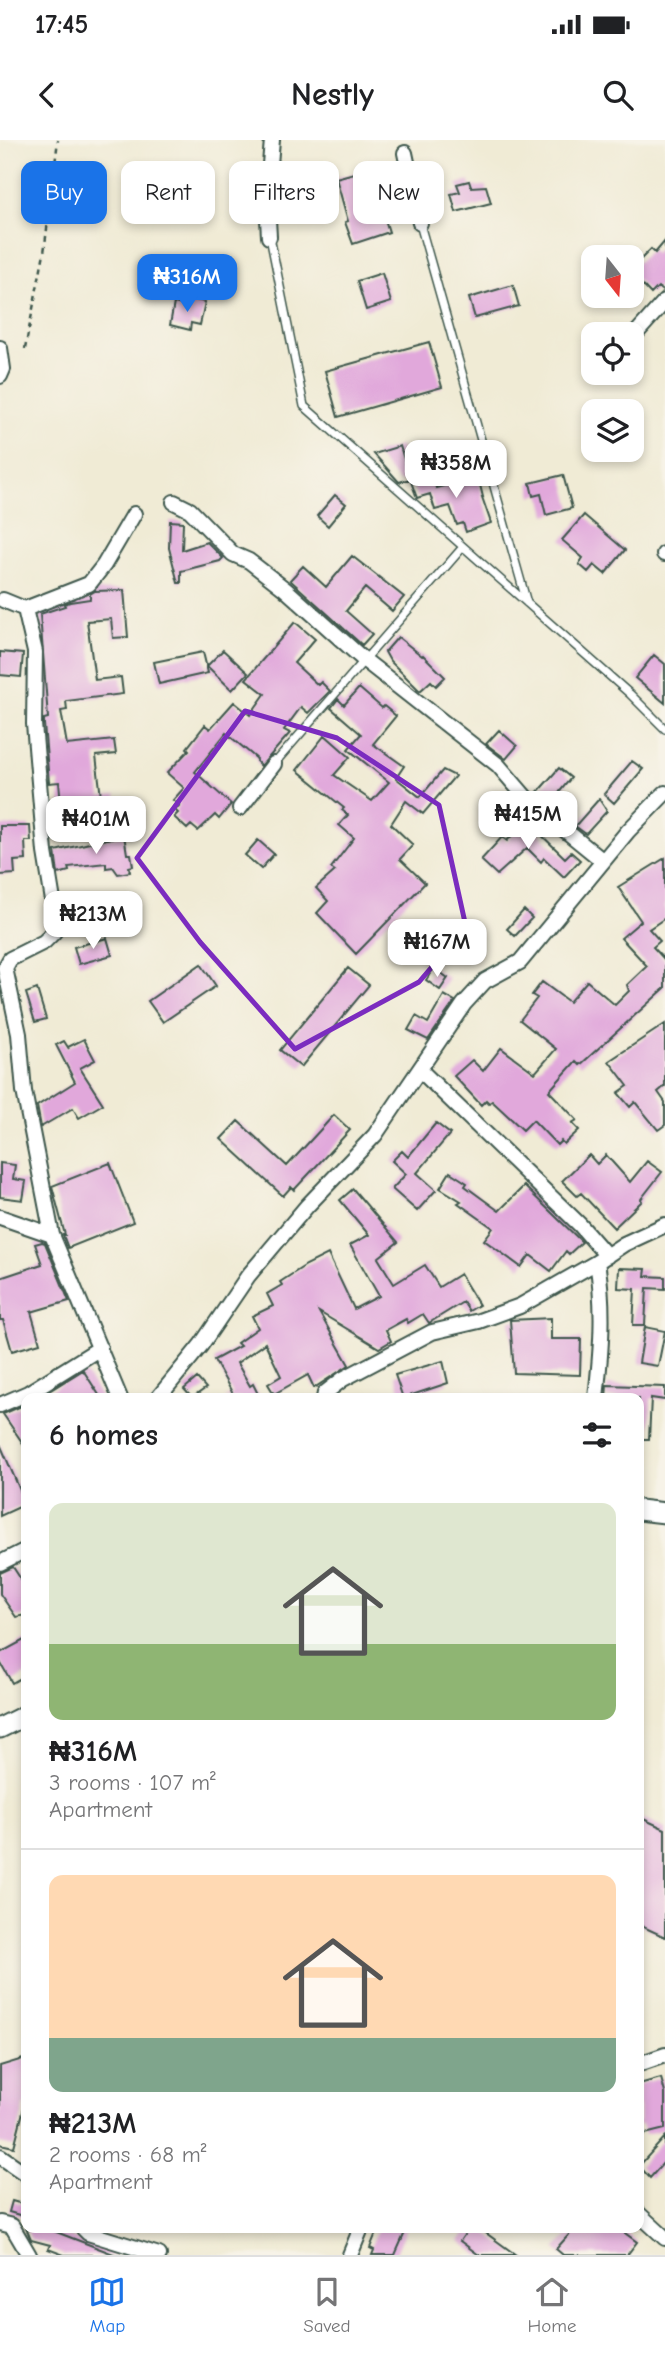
<!DOCTYPE html>
<meta charset="utf-8">
<style>
:root{--surface:#fff;--page:#f2f2f2;--text:#202124;--muted:#757577;--line:#e0e0e0;--accent:#1a73e8}
body{margin:0;font-family:"Comic Neue",sans-serif;background:var(--page);color:var(--text);height:100vh;display:flex;flex-direction:column;font-size:26px;white-space:nowrap}
*{box-sizing:border-box;margin:0}
p{font-size:23px;color:var(--muted)}
.icon{flex:none;width:38px;height:38px;fill:none;stroke:currentColor;stroke-width:2;stroke-linecap:round;stroke-linejoin:round}
.map{position:relative;flex:1;overflow:hidden}
.details{position:absolute;left:21px;top:1253px;width:623px;height:840px;display:flex;flex-direction:column;background:var(--surface);border-radius:14px;box-shadow:0 4px 10px #0003}
.details>*{flex:none}
.guide{position:absolute;left:21px;top:21px;width:623px;height:63px;display:flex;gap:14px}
.needle{width:46px;rotate:163deg}
.tools{position:absolute;left:581px;top:105px;display:grid;gap:14px}
.tools a{display:grid;place-items:center;width:63px;height:63px;border-radius:14px;background:var(--surface);box-shadow:0 4px 10px #0003;font-size:35px}
.price{position:absolute;translate:-50% -60px;padding:0 16px;border-radius:14px;background:#fff;color:#222;font-size:23px;line-height:46px;filter:drop-shadow(0 2px 4px #0008)}
.price::after{content:'';position:absolute;left:50%;top:42px;width:21px;height:16px;margin-left:-10px;background:inherit;clip-path:polygon(0 0,100% 0,50% 100%)}
.price.current{background:var(--accent);color:#fff}
ul{padding:0;list-style:none}
li{display:grid;align-content:center;gap:14px;height:371px;padding:0 28px}
li+li{border-top:2px solid var(--line)}
li span{display:grid;place-items:center;height:217px;border-radius:14px;color:#555}
li>.icon{margin-inline-start:auto}
span .icon{width:126px;height:126px;fill:#fffc;stroke-width:1}
li b{font-size:30px}
h2{display:flex;justify-content:space-between;align-items:center;height:84px;padding:0 28px;font-size:30px}
.pill{padding:0 24px;border-radius:14px;background:var(--surface);box-shadow:0 4px 10px #0003;font-size:24px;line-height:63px}
.pill.current{background:var(--accent);color:#fff}
.status{display:flex;justify-content:space-between;align-items:center;height:49px;padding:0 35px;background:var(--surface);direction:ltr}
.status svg{height:19px;fill:currentColor}
header{display:flex;justify-content:space-between;align-items:center;height:91px;padding:0 28px;background:var(--surface);font-size:32px;font-weight:600}
.tab-bar{display:flex;justify-content:space-around;align-items:center;height:98px;border-top:2px solid var(--line);background:var(--surface);font-size:19px;color:var(--muted)}
.tab-bar a{display:grid;justify-items:center;gap:4px}
.tab-bar .current{color:var(--accent)}
.map>svg:first-child{display:block}
.building{fill:#e1a8db}
.lines{fill:none;stroke-linecap:round;stroke-linejoin:round}
.service-casing{stroke:#3e574c;stroke-width:10}
.minor-casing{stroke:#3e574c;stroke-width:18}
.secondary-casing{stroke:#3e574c;stroke-width:23}
.path{stroke:#3e574c;stroke-width:2.5;stroke-dasharray:5 5;stroke-linecap:butt}
.service{stroke:#fff;stroke-width:7}
.minor{stroke:#fff;stroke-width:14}
.secondary{stroke:#fff;stroke-width:19}
.marked{fill:none;stroke:#7b2cbf;stroke-width:5;stroke-linejoin:round}
</style>
<div class="status"><b>17:45</b><svg viewBox="0 0 49 12"><path d="M0 12V9h3v3zM5 12V6h3v6zM10 12V3h3v9zM15 12V0h3v12zM26 1h20v11H26zM47 4h2v5h-2z"/></svg></div>
<header><svg class="icon" aria-label="back" viewBox="0 0 24 24"><path d="M15 5l-7 7 7 7"/></svg>Nestly<svg class="icon" aria-label="search" viewBox="0 0 24 24"><circle cx="10" cy="10" r="6"/><path d="M15 15l6 6"/></svg></header>
<div class="map">
<svg width="665" height="2115" viewBox="0 0 665 2115">
<rect width="100%" height="100%" fill="#f7f3e8"/>
<filter id="ink" filterUnits="userSpaceOnUse"><feTurbulence type="fractalNoise" baseFrequency=".0143" numOctaves="2"/><feDisplacementMap in="SourceGraphic" scale="14" xChannelSelector="R" yChannelSelector="G"/><feConvolveMatrix kernelMatrix="1 2 1 2 8 2 1 2 1" color-interpolation-filters="sRGB"/></filter>
<filter id="wash" filterUnits="userSpaceOnUse"><feTurbulence type="fractalNoise" baseFrequency=".00686" numOctaves="4" result="noise"/><feDisplacementMap in="SourceGraphic" scale="28" xChannelSelector="R" yChannelSelector="G"/><feGaussianBlur stdDeviation="1.57" result="paint"/><feColorMatrix in="noise" values="0 0 0 0 0 0 0 0 0 0 0 0 0 0 0 0 0 1.4 0 .05"/><feComposite in="paint" operator="in"/></filter>
<g filter="url(#wash)">
<rect width="100%" height="100%" fill="#f0ebd5"/>
<g id="blocks">
<!-- building -->
<path class="building" d="M369 29 389 92 353 104 345 82 348 81 336 38Z
M469 41 471 47 486 46 491 63 456 72 451 54 460 52 457 44Z
M665 101V152L658 147 651 154 632 134V128L651 109 655 113Z
M382 133 391 162 366 170 357 141Z
M513 145 519 166 475 178 469 158Z
M186 158 205 162 200 185 191 183 190 190 170 185 174 163 184 165Z
M429 202 442 247 338 277 325 231Z
M400 306 410 339 399 342 374 314Z
M432 333 436 348 478 337 483 357H482L491 383 466 392 463 383 457 385 450 366 435 370 430 354 417 358 410 339Z
M563 335 572 368 546 375 541 354 533 356 530 343Z
M335 355 346 364 328 386 317 376Z
M584 375 625 410 605 434 594 425 588 432 579 424 583 418 562 400Z
M170 381 183 382 182 410 207 402 223 418 220 421 181 431V443H178L169 408Z
M352 416 404 457 392 471 365 448 346 471 372 494 362 505 290 440 303 426 326 447Z
M124 450 128 497 113 498 111 479 87 481 95 540 121 537 123 554 66 561 67 570 61 571 67 605 114 600 116 614 96 616 101 657 116 655 118 681 63 686 59 642 49 643 44 584V579L48 578 40 474 65 466 64 464 70 462 90 459V454L95 451Z
M295 482 315 499 294 523 318 545 321 542 330 551 308 573 301 567 284 590 290 593 261 626 256 621 257 619 226 593 195 632 231 664 219 679 215 675 198 691 191 685 187 689 174 677 178 673 175 670 180 665 173 660 184 648 167 633 189 610 187 608 205 585 210 589 234 562 250 575 265 554 246 539Z
M398 497 422 516 423 515 445 537 436 546 431 541 420 551 390 521 385 512Z
M223 510 248 533 232 550 207 526Z
M0 512 23 514 21 537 0 535Z
M203 512 208 533 159 544 154 522Z
M654 515 665 524V563L635 538Z
M359 548 382 568 384 566 396 576 373 604 404 626 396 638 420 657 443 630 455 636 423 674 406 661 391 684 413 705 400 719 425 743 356 814 317 773 328 761 316 748 335 731 331 728 354 698 339 685 348 675 342 670 344 668 297 630 325 595 350 617 334 635 372 661 389 642 348 609 361 594 331 568 338 559 344 565Z
M499 590 517 606 506 619 486 604Z
M632 621 643 629 614 663 604 654Z
M559 628 571 638 549 665 536 654Z
M599 659 607 671 586 694 575 686Z
M526 680 565 718 571 712 580 720 564 737 544 718 541 722 527 708 497 735 481 720 502 697 507 701Z
M0 686H30L31 701H25L26 720 14 721 15 734 0 735Z
M124 695 127 714H131L133 726 129 727 130 732 118 734 113 727 106 728V723L68 727 69 731 58 734 55 711Z
M258 700 274 714 261 729 245 715Z
M665 718V778L649 789 660 801 653 807 665 820V848L580 925 576 921 549 951 577 980 572 983 579 990 564 1004 561 1001 557 1005 533 980 523 990 492 961 489 963 486 960 481 965 454 936 472 920 483 931 501 908 535 933 556 909 520 880 537 858 532 855 542 842 569 862 587 841 615 865 629 851 627 845 647 826 621 798 641 781 618 747Z
M524 770 532 778 515 796 507 789Z
M107 798 112 815 79 824 74 807Z
M201 824 216 846 163 882 148 861Z
M348 828 369 845 301 927 280 910Z
M434 828 448 838 440 850 426 840Z
M37 849 46 879 35 882 26 853Z
M444 855 455 861 428 900 408 890 416 876 428 883Z
M665 884V946L658 952 665 962V985L658 990 635 962 630 967 618 953 628 946 609 921Z
M84 899 95 920 80 928 103 964 79 978 73 968 41 987 37 966 75 942 56 905 64 901 69 909 68 907Z
M334 975 350 990 294 1050 291 1047 283 1056 221 999 238 981 287 1026Z
M436 983 450 994 417 1033 436 1050 417 1071 392 1049 406 1034 392 1021 402 1011 408 1017Z
M589 1015 597 1024 606 1015 630 1042 647 1021 662 1032 641 1059 642 1061 614 1088 581 1053 577 1056 562 1041Z
M0 1023 15 1025 13 1039 26 1041 23 1060 0 1057Z
M110 1023 133 1082 68 1108 63 1095H65L52 1046Z
M450 1032 467 1043 465 1046 499 1071 524 1046 582 1102 569 1114 566 1111 551 1131 530 1115 521 1127 484 1100 493 1088 458 1063 461 1061 440 1048Z
M353 1049 398 1102 378 1118 394 1144 425 1125 439 1147 460 1134 479 1165 469 1171 463 1162 429 1183 423 1174 408 1183 406 1179 386 1190 391 1201 379 1208 319 1172 349 1225 314 1248 308 1235 274 1254 268 1244 281 1236 265 1203 237 1223 250 1246 253 1244 260 1258H224L233 1254 214 1220 240 1206 237 1203 258 1188 252 1176 273 1166 267 1154 282 1145 280 1142 306 1125 328 1114 354 1169 379 1156 350 1105 369 1095 340 1060Z
M42 1102 45 1103 69 1161 31 1172 40 1203 12 1211 3 1180H0V1138L42 1124 35 1104Z
M619 1128 646 1129 645 1136 665 1137V1149L647 1148 645 1185H633L635 1149 618 1148Z
M551 1178V1199H581L580 1235 514 1233 510 1180Z
M645 1187 665 1191 658 1226 639 1223Z
M443 1221 448 1243 403 1258 395 1235Z
M83 1230 101 1258H38Z
M197 1238 206 1248 192 1258 184 1249Z
M607 1245 665 1247V1260L651 1258 649 1299H639V1258H606Z
M26 1264V1308L3 1274Z
M0 1304 26 1364 0 1376Z
M13 1427 26 1447V1475L16 1477 0 1454V1433Z
M26 1499V1535L12 1543 0 1522V1513Z
M639 1677 665 1689V1797L639 1785Z
M26 1918V1960L14 2007 0 2004V1926Z
M661 1938 665 1953V1989L645 1994 642 1984 639 1985V1944Z
M665 1997V2021L650 2038 639 2026Z
M12 2061 26 2065V2077L9 2072Z
M26 2088H46L116 2115H64L48 2109 50 2105 31 2100Z
M378 2088H407L395 2115H372L374 2110 370 2108Z
M469 2088H479L516 2115H479L460 2101Z
M575 2088H618L637 2102 627 2115H563L556 2109Z"/>
</g>
</g>
<g filter="url(#ink)">
<use href="#blocks" fill-opacity="0" stroke="#3e574c" stroke-width="2"/>
<g class="lines">
<!-- service casing -->
<g class="service-casing">
<path id="service" d="M420 84 527 463
M270 97 304 266 630 554 665 589
M274 624 463 407"/>
</g>
<!-- minor casing -->
<g class="minor-casing">
<path id="minor" d="M405 13 420 83
M269 97 267 61 272 0
M632 198 665 161
M0 208 3 229 0 236
M174 362 190 370 233 414 249 421 285 449 363 519 498 625 528 660 603 721
M664 414H665
M3 460 25 469 89 444 104 425 134 374
M25 469 35 512 34 584 45 712 56 779 54 792 44 802 10 819 5 828 19 894 24 951 52 1095
M240 668 274 624
M420 930 580 1085 607 1116
M0 1077 52 1095 120 1258
M158 1258 201 1205 248 1136 307 1066 375 995 464 864 485 841 520 822 628 691 665 653
M324 1258 325 1253 343 1239 432 1192 479 1181 520 1166 597 1122 624 1104 665 1085
M596 1258C601 1212 605 1169 597 1122
M0 1265 28 1253 100 1208
M0 1423 26 1410
M639 1924 665 1915
M0 2016 26 2034
M639 2074 665 2098
M0 2083 12 2086 29 2115
M83 2088 88 2093 159 2115
M350 2115 361 2088"/>
</g>
<!-- secondary casing -->
<g class="secondary-casing">
<path id="secondary" d="M639 1370 665 1373
M0 1588 26 1575"/>
</g>
<!-- path -->
<path class="path" d="M25 209 44 113 58 0"/>
<!-- service -->
<use href="#service" class="service"/>
<!-- minor -->
<use href="#minor" class="minor"/>
<!-- secondary -->
<use href="#secondary" class="secondary"/>
</g>
</g>
<!-- marked area -->
<path class="marked" d="M245 571 337 598 439 665 466 787 419 842 295 909 200 802 137 718Z"/>
</svg>
<div class="tools">
<a><svg class="needle" viewBox="-14 -14 28 28"><path d="M0-13l5 13h-10z" fill="#e53935"/><path d="M0 13l5-13h-10z" fill="#757577"/></svg></a>
<a><svg class="icon" aria-label="locate" viewBox="0 0 24 24"><circle cx="12" cy="12" r="6"/><path d="M12 2v4M12 18v4M2 12h4M18 12h4"/></svg></a>
<a><svg class="icon" aria-label="layers" viewBox="0 0 24 24"><path d="M12 4l9 5-9 5-9-5zM3 14l9 5 9-5"/></svg></a>
</div>
<b class="price current" style="left:187px;top:174px">₦316M</b>
<b class="price" style="left:456px;top:360px">₦358M</b>
<b class="price" style="left:528px;top:711px">₦415M</b>
<b class="price" style="left:96px;top:716px">₦401M</b>
<b class="price" style="left:93px;top:811px">₦213M</b>
<b class="price" style="left:437px;top:839px">₦167M</b>
<div class="guide">
<a class="pill current">Buy</a>
<a class="pill">Rent</a>
<a class="pill">Filters</a>
<a class="pill">New</a>
</div>
<section class="details">
<h2>6 homes<svg class="icon" aria-label="filters" viewBox="0 0 24 24"><path d="M4 7h16M4 17h16"/><circle cx="9" cy="7" r="2"/><circle cx="15" cy="17" r="2"/></svg></h2>
<ul>
<li><span style="background:linear-gradient(#dfe7d0 65%,#8fb573 0)"><svg class="icon" aria-label="home" viewBox="0 0 24 24"><path d="M3 11l9-7 9 7M6 9v11h12V9"/></svg></span><div><b>₦316M</b><p>3 rooms · 107 m²</p><p>Apartment</p></div></li>
<li><span style="background:linear-gradient(#ffd9b3 75%,#7fa58c 0)"><svg class="icon" aria-label="home" viewBox="0 0 24 24"><path d="M3 11l9-7 9 7M6 9v11h12V9"/></svg></span><div><b>₦213M</b><p>2 rooms · 68 m²</p><p>Apartment</p></div></li>
</ul>
</section>
</div>
<nav class="tab-bar">
<a class="current"><svg class="icon" aria-label="map" viewBox="0 0 24 24"><path d="M3 6l6-2 6 2 6-2v14l-6 2-6-2-6 2zM9 4v14M15 6v14"/></svg>Map</a>
<a><svg class="icon" aria-label="saved" viewBox="0 0 24 24"><path d="M7 4h10v16l-5-4-5 4z"/></svg>Saved</a>
<a><svg class="icon" aria-label="home" viewBox="0 0 24 24"><path d="M3 11l9-7 9 7M6 9v11h12V9"/></svg>Home</a>
</nav>
